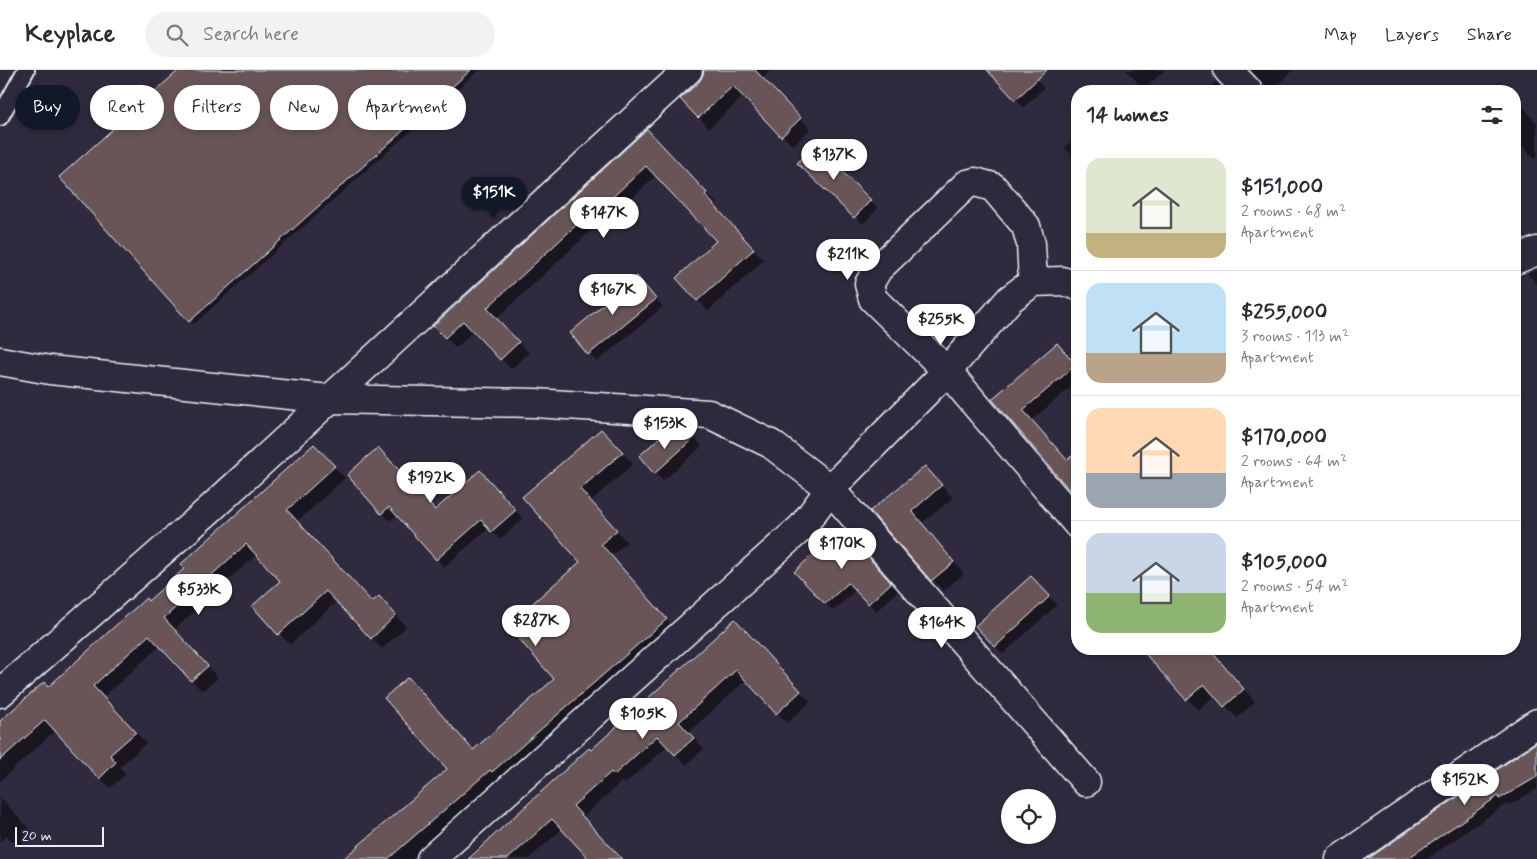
<!DOCTYPE html>
<meta charset="utf-8">
<style>
:root{--surface:#fff;--page:#f2f2f3;--text:#2b2b33;--muted:#7c7c81;--line:#e1e1e2;--accent:#111827}
body{margin:0;font-family:Mynerve,sans-serif;background:var(--page);color:var(--text);height:100vh;display:flex;flex-direction:column;font-size:19px;white-space:nowrap}
*{box-sizing:border-box;margin:0}
p{font-size:16px;color:var(--muted)}
.icon{flex:none;width:28px;height:28px;fill:none;stroke:currentColor;stroke-width:2;stroke-linecap:round;stroke-linejoin:round}
.map{position:relative;flex:1;overflow:hidden}
.sheet{position:absolute;left:1071px;top:15px;width:450px;height:570px;display:flex;flex-direction:column;background:var(--surface);border-radius:20px;box-shadow:0 2px 8px #0003}
.sheet>*{flex:none}
.banner{position:absolute;left:15px;top:15px;width:475px;height:45px;display:flex;gap:10px}
.fabs{position:absolute;left:1001px;top:719px;display:grid;gap:10px}
.fabs a{display:grid;place-items:center;width:55px;height:55px;border-radius:50%;background:var(--surface);box-shadow:0 2px 8px #0003;font-size:25px}
.scale{position:absolute;left:15px;bottom:12px;width:89px;box-sizing:border-box;padding-left:5px;border:2px solid #e8f1f8;border-top:0;font-size:14px;line-height:18px;white-space:nowrap;color:#e8f1f8;-webkit-text-stroke:4px #2f2a3d;paint-order:stroke}
.price{position:absolute;translate:-50% -42px;padding:0 11px;border-radius:18px;background:#fff;color:#222;font-size:16px;line-height:32px;filter:drop-shadow(0 1px 2px #0008)}
.price::after{content:'';position:absolute;left:50%;top:30px;width:15px;height:11px;margin-left:-8px;background:inherit;clip-path:polygon(0 0,100% 0,50% 100%)}
.price.active{background:var(--accent);color:#fff}
ul{padding:0;list-style:none}
li{display:flex;align-items:center;gap:15px;height:125px;padding:0 15px}
li+li{border-top:1px solid var(--line)}
li span{display:grid;place-items:center;flex:none;width:140px;height:100px;border-radius:15px;color:#555}
li>.icon{margin-inline-start:auto}
span .icon{width:60px;height:60px;fill:#fffc;stroke-width:1}
li b{font-size:21px}
h2{display:flex;justify-content:space-between;align-items:center;height:60px;padding:0 15px;font-size:21px}
.pill{padding:0 18px;border-radius:22px;background:var(--surface);box-shadow:0 2px 8px #0003;font-size:18px;line-height:45px}
.pill.active{background:var(--accent);color:#fff}
header{display:flex;align-items:center;gap:30px;box-sizing:border-box;height:70px;padding:0 25px;background:var(--surface);border-bottom:1px solid var(--line)}
header strong{font-size:24px}
nav{display:flex;gap:28px;margin-inline-start:auto;font-size:18px}
.search{width:350px;height:45px;background:var(--page);display:flex;align-items:center;gap:12px;box-sizing:border-box;padding:0 18px;border-radius:28px;color:var(--muted);font-size:19px}
.map>svg:first-child{display:block}
.shadow{fill:#0007}
.building{fill:#695558;stroke:#e8f1f8}
.lines{fill:none;stroke-linecap:round;stroke-linejoin:round}
.lane-casing{stroke:#e8f1f8;stroke-width:20}
.street-casing{stroke:#e8f1f8;stroke-width:31}
.secondary-casing{stroke:#e8f1f8;stroke-width:31}
.lane{stroke:#2f2a3d;stroke-width:16}
.street{stroke:#2f2a3d;stroke-width:28}
.secondary{stroke:#2f2a3d;stroke-width:28}
</style>
<header>
<strong>Keyplace</strong>
<div class="search"><svg class="icon" aria-label="search" viewBox="0 0 24 24"><circle cx="10" cy="10" r="6"/><path d="M15 15l6 6"/></svg>Search here</div>
<nav><a>Map</a><a>Layers</a><a>Share</a></nav>
</header>
<div class="map">
<svg width="1537" height="789" viewBox="0 0 1537 789">
<rect width="100%" height="100%" fill="#2f2a3d"/>
<filter id="ink" filterUnits="userSpaceOnUse"><feTurbulence type="fractalNoise" baseFrequency=".02" numOctaves="2"/><feDisplacementMap in="SourceGraphic" scale="10" xChannelSelector="R" yChannelSelector="G"/><feConvolveMatrix kernelMatrix="1 2 1 2 8 2 1 2 1" color-interpolation-filters="sRGB"/></filter>
<g filter="url(#ink)">
<!-- shadow -->
<path class="shadow" d="M181 0H479L194 254 190 251Z
M706 0H771L762 9 810 59 793 76 744 26 709 58 681 29 700 12Z
M989 0H1028L1044 18 1024 37Z
M1126 0H1165L1144 19Z
M1251 0H1293L1270 21Z
M1216 12 1226 21H1206Z
M1499 12 1509 21H1488Z
M1515 28 1537 53V87L1535 89 1515 68Z
M1078 65V91L1065 78Z
M657 71 717 134 715 136 764 190 708 241 678 208 718 171 657 105 600 158 597 155 496 249 529 283 511 299 474 261 456 278 435 256Z
M815 77 878 138 863 154 799 93Z
M1537 200V215L1527 203Z
M645 216 663 237 597 292 589 284Z
M1066 285 1078 297V311L1032 350 1068 391 1078 428 994 330Z
M669 361 695 368 702 376 663 411 655 403Z
M612 372 633 394 591 431 627 472 611 486 677 561 412 789H345L449 699 408 609 473 681 556 609 582 493 524 427Z
M324 386 345 408 297 452 373 533 389 538 406 557 382 579 337 531 290 575 254 536 282 511 257 484 174 560 218 608 202 621 160 576 103 627 146 673 120 697 126 704 110 718 56 660 0 711V653L49 619 148 533Z
M925 397 953 428 922 453 964 504 943 521 872 441Z
M349 405 435 442 488 410 523 449 500 469 489 458 444 497 397 445 390 451Z
M854 471 898 521 876 541 856 520 833 541 796 502Z
M1039 515 1057 535 1003 584 995 576Z
M745 561 810 632 787 653 746 610 689 662 704 679 686 695 668 676 625 714 622 711 583 747 621 789H590L562 759 529 789H466L480 775 483 778 591 682Z
M1143 579H1209L1255 632 1237 648 1216 625 1198 640Z
M1537 673V719L1508 736 1506 734 1427 789H1370Z
M0 727 33 763 18 777 7 766 0 772Z"/>
<!-- building -->
<path class="building" d="M179 0H471L189 252 59 107Z
M704 0H755L801 48 781 67 733 16 698 48 680 29 699 12 703 5Z
M987 0H1047L1015 30Z
M647 59 707 123 705 125 754 179 697 231 676 208 716 171 646 96 589 149 586 146 487 238 519 272 500 290 463 251 445 268 433 256Z
M815 75 871 130 854 148 797 93Z
M637 206 656 229 588 285 570 263Z
M1057 273 1076 295 1023 340 1067 390 1078 381V430L992 329Z
M601 359 623 382 580 419 617 460 601 474 667 549 492 702 490 700 388 789H343L447 699 384 628 408 607 473 680 554 609 509 558 530 540 528 537 580 492 522 427Z
M668 360 695 367 654 404 639 386Z
M314 374 335 396 287 440 372 532 379 526 396 545 371 569 326 521 278 565 252 536 280 511 246 474 164 548 208 596 191 611 149 565 93 616 136 662 110 685 116 692 99 709 45 650 0 690V651L44 612 48 617 146 528 148 531 185 498 181 494Z
M378 377 435 440 480 400 516 440 491 462 481 450 436 490 389 437 381 444 347 405Z
M925 396 942 415 912 441 954 492 931 511 870 441Z
M846 461 891 513 868 534 848 513 825 534 794 502 836 463 839 467Z
M1031 506 1050 526 995 577 975 556Z
M735 549 801 621 776 644 736 600 679 652 694 668 675 685 657 666 614 705 611 702 573 736 622 789H589L552 749 508 789H468L589 678 591 680Z
M1141 579H1209L1244 619 1224 637 1204 614 1186 630Z
M1537 672V707L1499 729 1498 726 1407 789H1368Z"/>
<g class="lines">
<!-- lane casing -->
<g class="lane-casing">
<path id="lane" d="M0 47 26 0"/>
</g>
<!-- street casing -->
<g class="street-casing">
<path id="street" d="M1228 0 1248 21
M1515 190 1537 181
M1033 212 1031 174 1026 156 993 117 975 112 967 114 878 199 869 214 873 229 947 301 1078 455
M1078 216 1062 211 1033 212 1010 229 947 301 830 419 1086 712
M0 291 50 300 329 329 535 333 709 344 771 374 830 419 802 457 431 789
M0 623 208 441 688 0"/>
</g>
<!-- secondary casing -->
<g class="secondary-casing">
<path id="secondary" d="M1340 789 1537 653"/>
</g>
<!-- lane -->
<use href="#lane" class="lane"/>
<!-- street -->
<use href="#street" class="street"/>
<!-- secondary -->
<use href="#secondary" class="secondary"/>
</g>
</g>
</svg>
<div class="fabs">
<a><svg class="icon" aria-label="locate" viewBox="0 0 24 24"><circle cx="12" cy="12" r="6"/><path d="M12 2v4M12 18v4M2 12h4M18 12h4"/></svg></a>
</div>
<div class="scale">20 m</div>
<b class="price" style="left:834px;top:111px">$137K</b>
<b class="price active" style="left:494px;top:149px">$151K</b>
<b class="price" style="left:604px;top:169px">$147K</b>
<b class="price" style="left:848px;top:211px">$211K</b>
<b class="price" style="left:613px;top:246px">$167K</b>
<b class="price" style="left:941px;top:276px">$255K</b>
<b class="price" style="left:665px;top:380px">$153K</b>
<b class="price" style="left:431px;top:434px">$192K</b>
<b class="price" style="left:842px;top:500px">$170K</b>
<b class="price" style="left:199px;top:546px">$533K</b>
<b class="price" style="left:536px;top:577px">$287K</b>
<b class="price" style="left:942px;top:579px">$164K</b>
<b class="price" style="left:643px;top:670px">$105K</b>
<b class="price" style="left:1465px;top:736px">$152K</b>
<div class="banner">
<a class="pill active">Buy</a>
<a class="pill">Rent</a>
<a class="pill">Filters</a>
<a class="pill">New</a>
<a class="pill">Apartment</a>
</div>
<section class="sheet">
<h2>14 homes<svg class="icon" aria-label="filters" viewBox="0 0 24 24"><path d="M4 7h16M4 17h16"/><circle cx="9" cy="7" r="2"/><circle cx="15" cy="17" r="2"/></svg></h2>
<ul>
<li><span style="background:linear-gradient(#dfe7d0 75%,#c2b280 0)"><svg class="icon" aria-label="home" viewBox="0 0 24 24"><path d="M3 11l9-7 9 7M6 9v11h12V9"/></svg></span><div><b>$151,000</b><p>2 rooms · 68 m²</p><p>Apartment</p></div></li>
<li><span style="background:linear-gradient(#bfe0f5 70%,#b9a48a 0)"><svg class="icon" aria-label="home" viewBox="0 0 24 24"><path d="M3 11l9-7 9 7M6 9v11h12V9"/></svg></span><div><b>$255,000</b><p>3 rooms · 113 m²</p><p>Apartment</p></div></li>
<li><span style="background:linear-gradient(#ffd9b3 65%,#9aa5b1 0)"><svg class="icon" aria-label="home" viewBox="0 0 24 24"><path d="M3 11l9-7 9 7M6 9v11h12V9"/></svg></span><div><b>$170,000</b><p>2 rooms · 64 m²</p><p>Apartment</p></div></li>
<li><span style="background:linear-gradient(#c9d6e8 60%,#8fb573 0)"><svg class="icon" aria-label="home" viewBox="0 0 24 24"><path d="M3 11l9-7 9 7M6 9v11h12V9"/></svg></span><div><b>$105,000</b><p>2 rooms · 54 m²</p><p>Apartment</p></div></li>
</ul>
</section>
</div>
